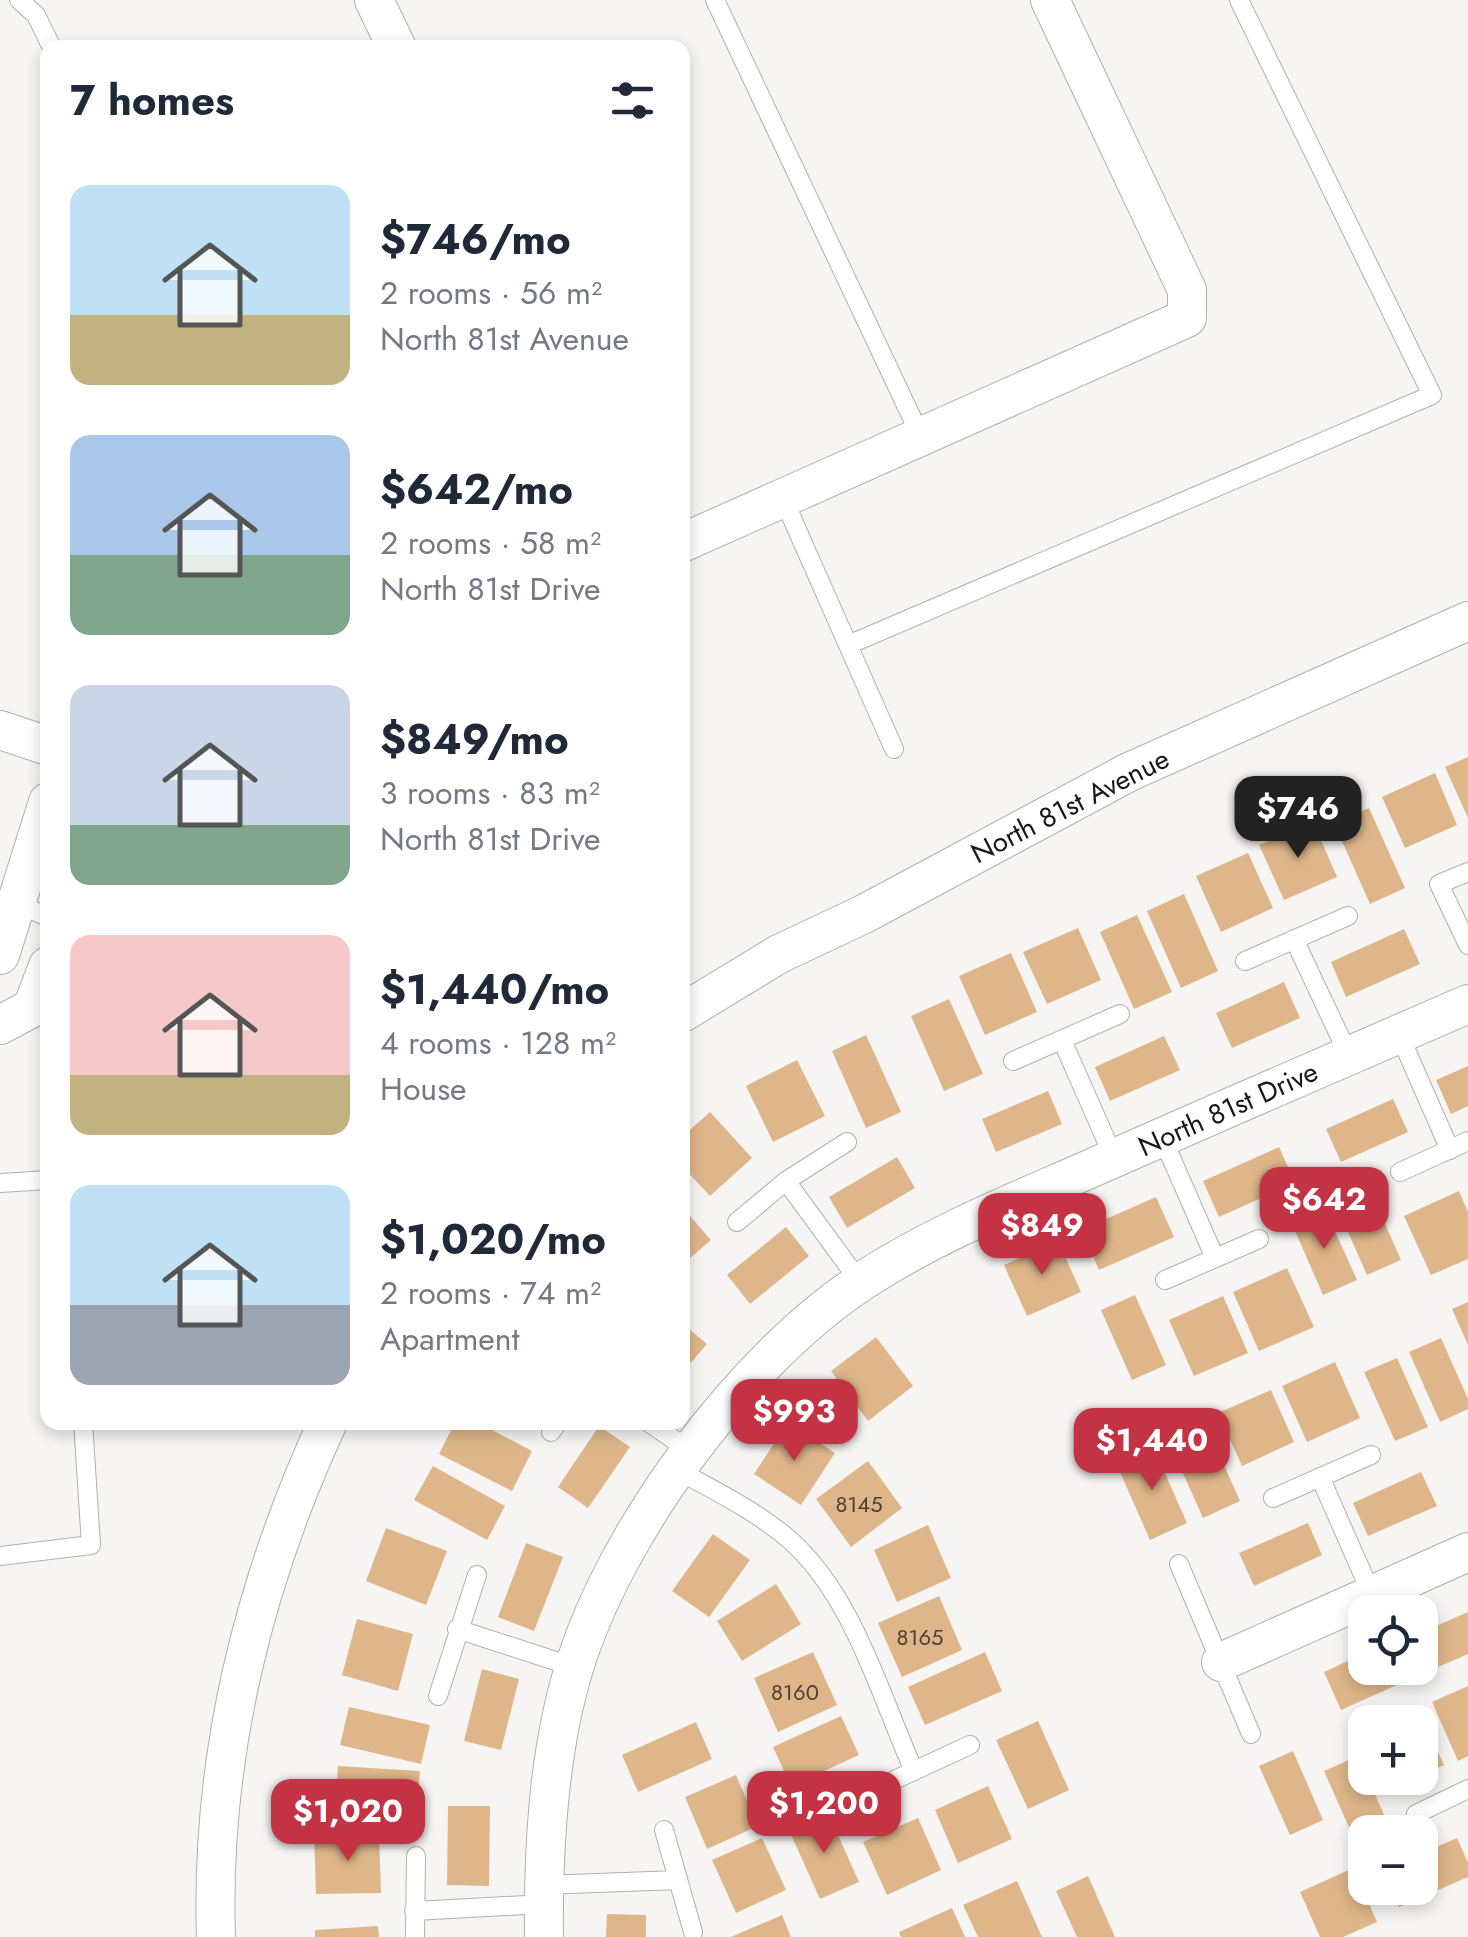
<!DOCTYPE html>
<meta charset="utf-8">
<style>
:root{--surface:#fff;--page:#f2f2f3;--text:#1f2937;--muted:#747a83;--accent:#c33343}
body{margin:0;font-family:Jost,sans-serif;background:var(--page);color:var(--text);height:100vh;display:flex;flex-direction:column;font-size:38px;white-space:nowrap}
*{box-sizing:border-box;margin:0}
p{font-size:32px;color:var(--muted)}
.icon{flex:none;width:55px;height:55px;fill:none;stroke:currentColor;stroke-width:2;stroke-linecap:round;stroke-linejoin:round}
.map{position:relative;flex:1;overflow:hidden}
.side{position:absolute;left:40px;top:40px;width:650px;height:1390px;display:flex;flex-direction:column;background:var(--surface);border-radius:20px;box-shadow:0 5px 15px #0003}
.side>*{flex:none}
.controls{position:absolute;left:1348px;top:1595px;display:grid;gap:20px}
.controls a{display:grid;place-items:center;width:90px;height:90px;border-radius:20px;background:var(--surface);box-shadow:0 5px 15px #0003;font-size:50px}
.price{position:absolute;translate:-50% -85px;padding:0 22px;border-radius:20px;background:var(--accent);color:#fff;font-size:32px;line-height:65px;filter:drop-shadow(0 2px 5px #0008)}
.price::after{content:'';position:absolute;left:50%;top:60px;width:30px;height:22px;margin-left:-15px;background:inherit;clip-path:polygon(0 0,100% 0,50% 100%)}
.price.current{background:#222;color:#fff}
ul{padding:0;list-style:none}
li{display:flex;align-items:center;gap:30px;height:250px;padding:0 30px}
li span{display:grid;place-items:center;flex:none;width:280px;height:200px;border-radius:20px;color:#555}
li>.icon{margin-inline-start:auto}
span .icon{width:120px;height:120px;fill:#fffc;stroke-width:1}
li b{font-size:42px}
h2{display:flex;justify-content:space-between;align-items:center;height:120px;padding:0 30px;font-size:42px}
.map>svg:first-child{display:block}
.building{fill:#deb68a}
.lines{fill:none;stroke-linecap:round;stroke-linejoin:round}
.service-casing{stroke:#b1afad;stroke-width:20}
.minor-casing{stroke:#b1afad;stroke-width:40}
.service{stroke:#fff;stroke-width:18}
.minor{stroke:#fff;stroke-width:38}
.labels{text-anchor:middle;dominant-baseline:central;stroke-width:8;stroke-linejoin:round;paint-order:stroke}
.number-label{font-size:22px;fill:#4a4034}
.street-label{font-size:28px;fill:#191817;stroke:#fff}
</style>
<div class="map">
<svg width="1468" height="1937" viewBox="0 0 1468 1937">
<rect width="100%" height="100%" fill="#f7f5f3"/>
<!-- building -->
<path class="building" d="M1468 757V818L1445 767Z
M1435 773 1457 825 1405 848 1382 797Z
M1369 808 1405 888 1370 904 1334 823Z
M1313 822 1337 877 1284 900 1259 845Z
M1248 853 1273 908 1221 932 1196 876Z
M1184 894 1218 971 1181 988 1147 911Z
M1137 915 1172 992 1134 1009 1100 932Z
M1078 928 1101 980 1047 1004 1023 952Z
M1404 929 1420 964 1346 997 1331 962Z
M1011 953 1037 1012 985 1035 959 976Z
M1284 982 1300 1018 1232 1048 1216 1013Z
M949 999 983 1074 944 1091 911 1016Z
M866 1035 901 1112 866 1128 832 1051Z
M1164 1036 1180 1070 1110 1101 1095 1067Z
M797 1060 825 1116 773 1142 746 1086Z
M1468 1066V1106L1451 1114 1436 1080Z
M1048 1091 1062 1124 996 1152 982 1119Z
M1393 1099 1408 1132 1341 1162 1326 1129Z
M710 1112 752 1158 710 1196 682 1166V1137Z
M1279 1147 1295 1183 1219 1217 1203 1181Z
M897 1157 915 1188 847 1228 829 1197Z
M1370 1190 1401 1260 1367 1275 1336 1205Z
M1459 1191 1468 1212V1259L1431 1275 1404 1216Z
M1156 1197 1174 1237 1099 1270 1081 1230Z
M682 1207 711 1240 682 1265Z
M1325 1209 1357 1280 1323 1295 1292 1224Z
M786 1227 809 1256 750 1304 727 1275Z
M1058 1241 1081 1292 1027 1316 1004 1265Z
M1287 1268 1314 1327 1259 1351 1233 1292Z
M1135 1295 1166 1365 1132 1380 1101 1310Z
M1223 1296 1248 1353 1194 1376 1169 1320Z
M1468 1302V1345L1452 1309Z
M682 1323 707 1344 682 1373Z
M876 1337 913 1386 868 1421 831 1371Z
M1441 1338 1468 1399V1409L1440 1422 1409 1352Z
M1397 1358 1428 1427 1395 1441 1364 1372Z
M1335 1362 1360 1418 1307 1442 1282 1386Z
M1271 1390 1294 1442 1242 1466 1218 1413Z
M455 1422H477L532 1451 512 1491 439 1454Z
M788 1422 835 1453 801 1505 754 1474Z
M1206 1425 1240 1501 1203 1518 1169 1442Z
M599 1426 630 1447 588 1508 558 1487Z
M1153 1446 1187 1523 1150 1540 1116 1463Z
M868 1461 902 1508 851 1547 816 1499Z
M433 1466 505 1506 487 1540 414 1500Z
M1421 1472 1437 1506 1368 1536 1353 1503Z
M1308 1523 1322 1555 1254 1586 1239 1553Z
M928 1525 951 1578 897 1602 874 1550Z
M386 1528 447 1551 426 1605 366 1581Z
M713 1534 750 1560 709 1617 672 1591Z
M526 1543 563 1557 534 1631 498 1617Z
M776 1584 801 1624 742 1661 717 1621Z
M939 1596 962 1650 902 1677 878 1623Z
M1468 1612V1654L1420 1675 1416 1668H1420V1633Z
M357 1619 413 1634 398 1691 342 1675Z
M813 1652 837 1705 778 1732 754 1678Z
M985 1652 1002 1691 925 1725 908 1687Z
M1365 1653V1668H1403L1408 1680 1341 1710 1324 1672Z
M482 1669 519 1679 501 1750 464 1741Z
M1468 1686V1756L1458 1761 1432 1702Z
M349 1707 430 1725 421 1764 340 1745Z
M1418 1708 1444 1765 1420 1776V1722H1386Z
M841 1716 859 1755 791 1786 773 1747Z
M1038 1721 1069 1790 1028 1809 996 1740Z
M696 1722 712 1759 638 1792 622 1755Z
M1293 1751 1323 1820 1290 1835 1259 1766Z
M1358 1756 1389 1826 1365 1832 1355 1841 1324 1771Z
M338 1766 420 1771 417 1809 336 1804Z
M736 1775 758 1826 707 1849 685 1797Z
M1386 1778H1416L1391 1789Z
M988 1786 1012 1839 958 1863 935 1810Z
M448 1806H490L489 1886 447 1885Z
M828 1813 859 1882 820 1899 789 1830Z
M918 1818 941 1870 887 1895 863 1842Z
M379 1833 381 1893 316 1894 314 1835Z
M762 1838 786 1890 736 1913 712 1860Z
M1457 1838 1468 1863V1877L1399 1907 1390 1888H1420V1854Z
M1353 1868 1377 1922 1343 1937H1320L1300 1892Z
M1088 1876 1115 1937H1077L1056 1891Z
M1017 1881 1042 1937H978L963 1905Z
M952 1908 965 1937H901L899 1932Z
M607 1914 646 1915V1937H606Z
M782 1915 791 1937H731Z
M378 1926 379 1937H315V1930Z"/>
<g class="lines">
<!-- service casing -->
<g class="service-casing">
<path id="service" d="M19 0 36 15 52 48
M715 0 921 437
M783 498 894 749
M848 645 1432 395 1239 0
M1468 872 1439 884 1468 945
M11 901 48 917
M1294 939 1349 1056
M1245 961 1348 916
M1399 1034 1450 1150
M1062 1040 1114 1158
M1013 1061 1120 1014
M1162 1137 1215 1258
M1400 1172 1468 1141
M786 1181 860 1282
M0 1183 48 1180
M737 1222 786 1181 847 1142
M1165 1280 1259 1239
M648 1422 692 1452
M551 1432 558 1422
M679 1471C717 1492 758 1512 791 1541 854 1598 880 1695 914 1771
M1320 1477 1372 1595
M1273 1498 1371 1455
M0 1556 91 1545 83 1422
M1179 1564 1251 1734
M457 1629 574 1667
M438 1696 477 1575
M864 1794 970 1745
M1416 1814 1468 1789
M664 1830 693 1932
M543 1885 678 1880
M414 1911 544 1904
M415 1937 416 1856"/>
</g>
<!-- minor casing -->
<g class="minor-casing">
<path id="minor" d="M374 0 397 48
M682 543 1187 318V290L1050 0
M0 730 48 746
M0 955 48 802
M682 1013 779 954 864 914 1129 772 1468 621
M0 1025 32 1008 48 966
M1221 1662 1468 1552
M216 1937C210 1759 253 1584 328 1422
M544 1937C543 1849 548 1753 574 1668 616 1530 744 1358 864 1280 938 1232 1020 1200 1101 1164 1223 1110 1346 1057 1468 1004"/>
</g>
<!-- service -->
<use href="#service" class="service"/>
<!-- minor -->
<use href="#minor" class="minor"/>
</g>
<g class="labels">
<!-- number labels -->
<g class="number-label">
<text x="859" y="1504">8145</text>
<text x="920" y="1637">8165</text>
<text x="795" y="1692">8160</text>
</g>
<!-- street labels -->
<g class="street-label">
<text transform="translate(1070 806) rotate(-27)">North 81st Avenue</text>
<text transform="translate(1228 1109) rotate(-24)">North 81st Drive</text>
</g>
</g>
</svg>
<div class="controls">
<a><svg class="icon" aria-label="locate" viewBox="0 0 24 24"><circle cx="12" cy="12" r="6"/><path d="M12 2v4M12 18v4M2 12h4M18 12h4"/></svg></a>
<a>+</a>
<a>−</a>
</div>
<b class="price current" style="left:1298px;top:861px">$746</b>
<b class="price" style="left:1324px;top:1252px">$642</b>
<b class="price" style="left:1042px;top:1278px">$849</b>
<b class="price" style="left:794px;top:1464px">$993</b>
<b class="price" style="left:1152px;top:1493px">$1,440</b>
<b class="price" style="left:824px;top:1856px">$1,200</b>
<b class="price" style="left:348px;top:1864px">$1,020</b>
<section class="side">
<h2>7 homes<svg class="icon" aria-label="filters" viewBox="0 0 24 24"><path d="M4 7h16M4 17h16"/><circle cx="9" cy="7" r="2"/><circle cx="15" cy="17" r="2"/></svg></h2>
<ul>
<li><span style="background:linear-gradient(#bfe0f5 65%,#c2b280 0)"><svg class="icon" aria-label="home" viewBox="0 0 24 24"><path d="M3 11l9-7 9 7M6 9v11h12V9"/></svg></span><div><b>$746/mo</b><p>2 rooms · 56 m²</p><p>North 81st Avenue</p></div></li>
<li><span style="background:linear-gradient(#a9c7e8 60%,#7fa58c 0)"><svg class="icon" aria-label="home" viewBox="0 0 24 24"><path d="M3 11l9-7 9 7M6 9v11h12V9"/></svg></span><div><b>$642/mo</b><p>2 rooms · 58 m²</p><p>North 81st Drive</p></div></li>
<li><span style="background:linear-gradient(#c9d6e8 70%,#7fa58c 0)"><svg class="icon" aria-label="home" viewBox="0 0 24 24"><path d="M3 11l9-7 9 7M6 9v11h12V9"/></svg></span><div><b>$849/mo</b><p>3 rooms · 83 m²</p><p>North 81st Drive</p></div></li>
<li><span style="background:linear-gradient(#f6c9c9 70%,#c2b280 0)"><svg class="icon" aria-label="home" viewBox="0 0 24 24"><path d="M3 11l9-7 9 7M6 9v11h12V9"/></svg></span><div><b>$1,440/mo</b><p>4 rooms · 128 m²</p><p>House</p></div></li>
<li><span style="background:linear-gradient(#bfe0f5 60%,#9aa5b1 0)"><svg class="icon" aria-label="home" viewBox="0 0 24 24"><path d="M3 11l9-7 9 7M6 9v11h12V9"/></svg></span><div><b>$1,020/mo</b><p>2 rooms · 74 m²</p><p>Apartment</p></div></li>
</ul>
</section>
</div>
